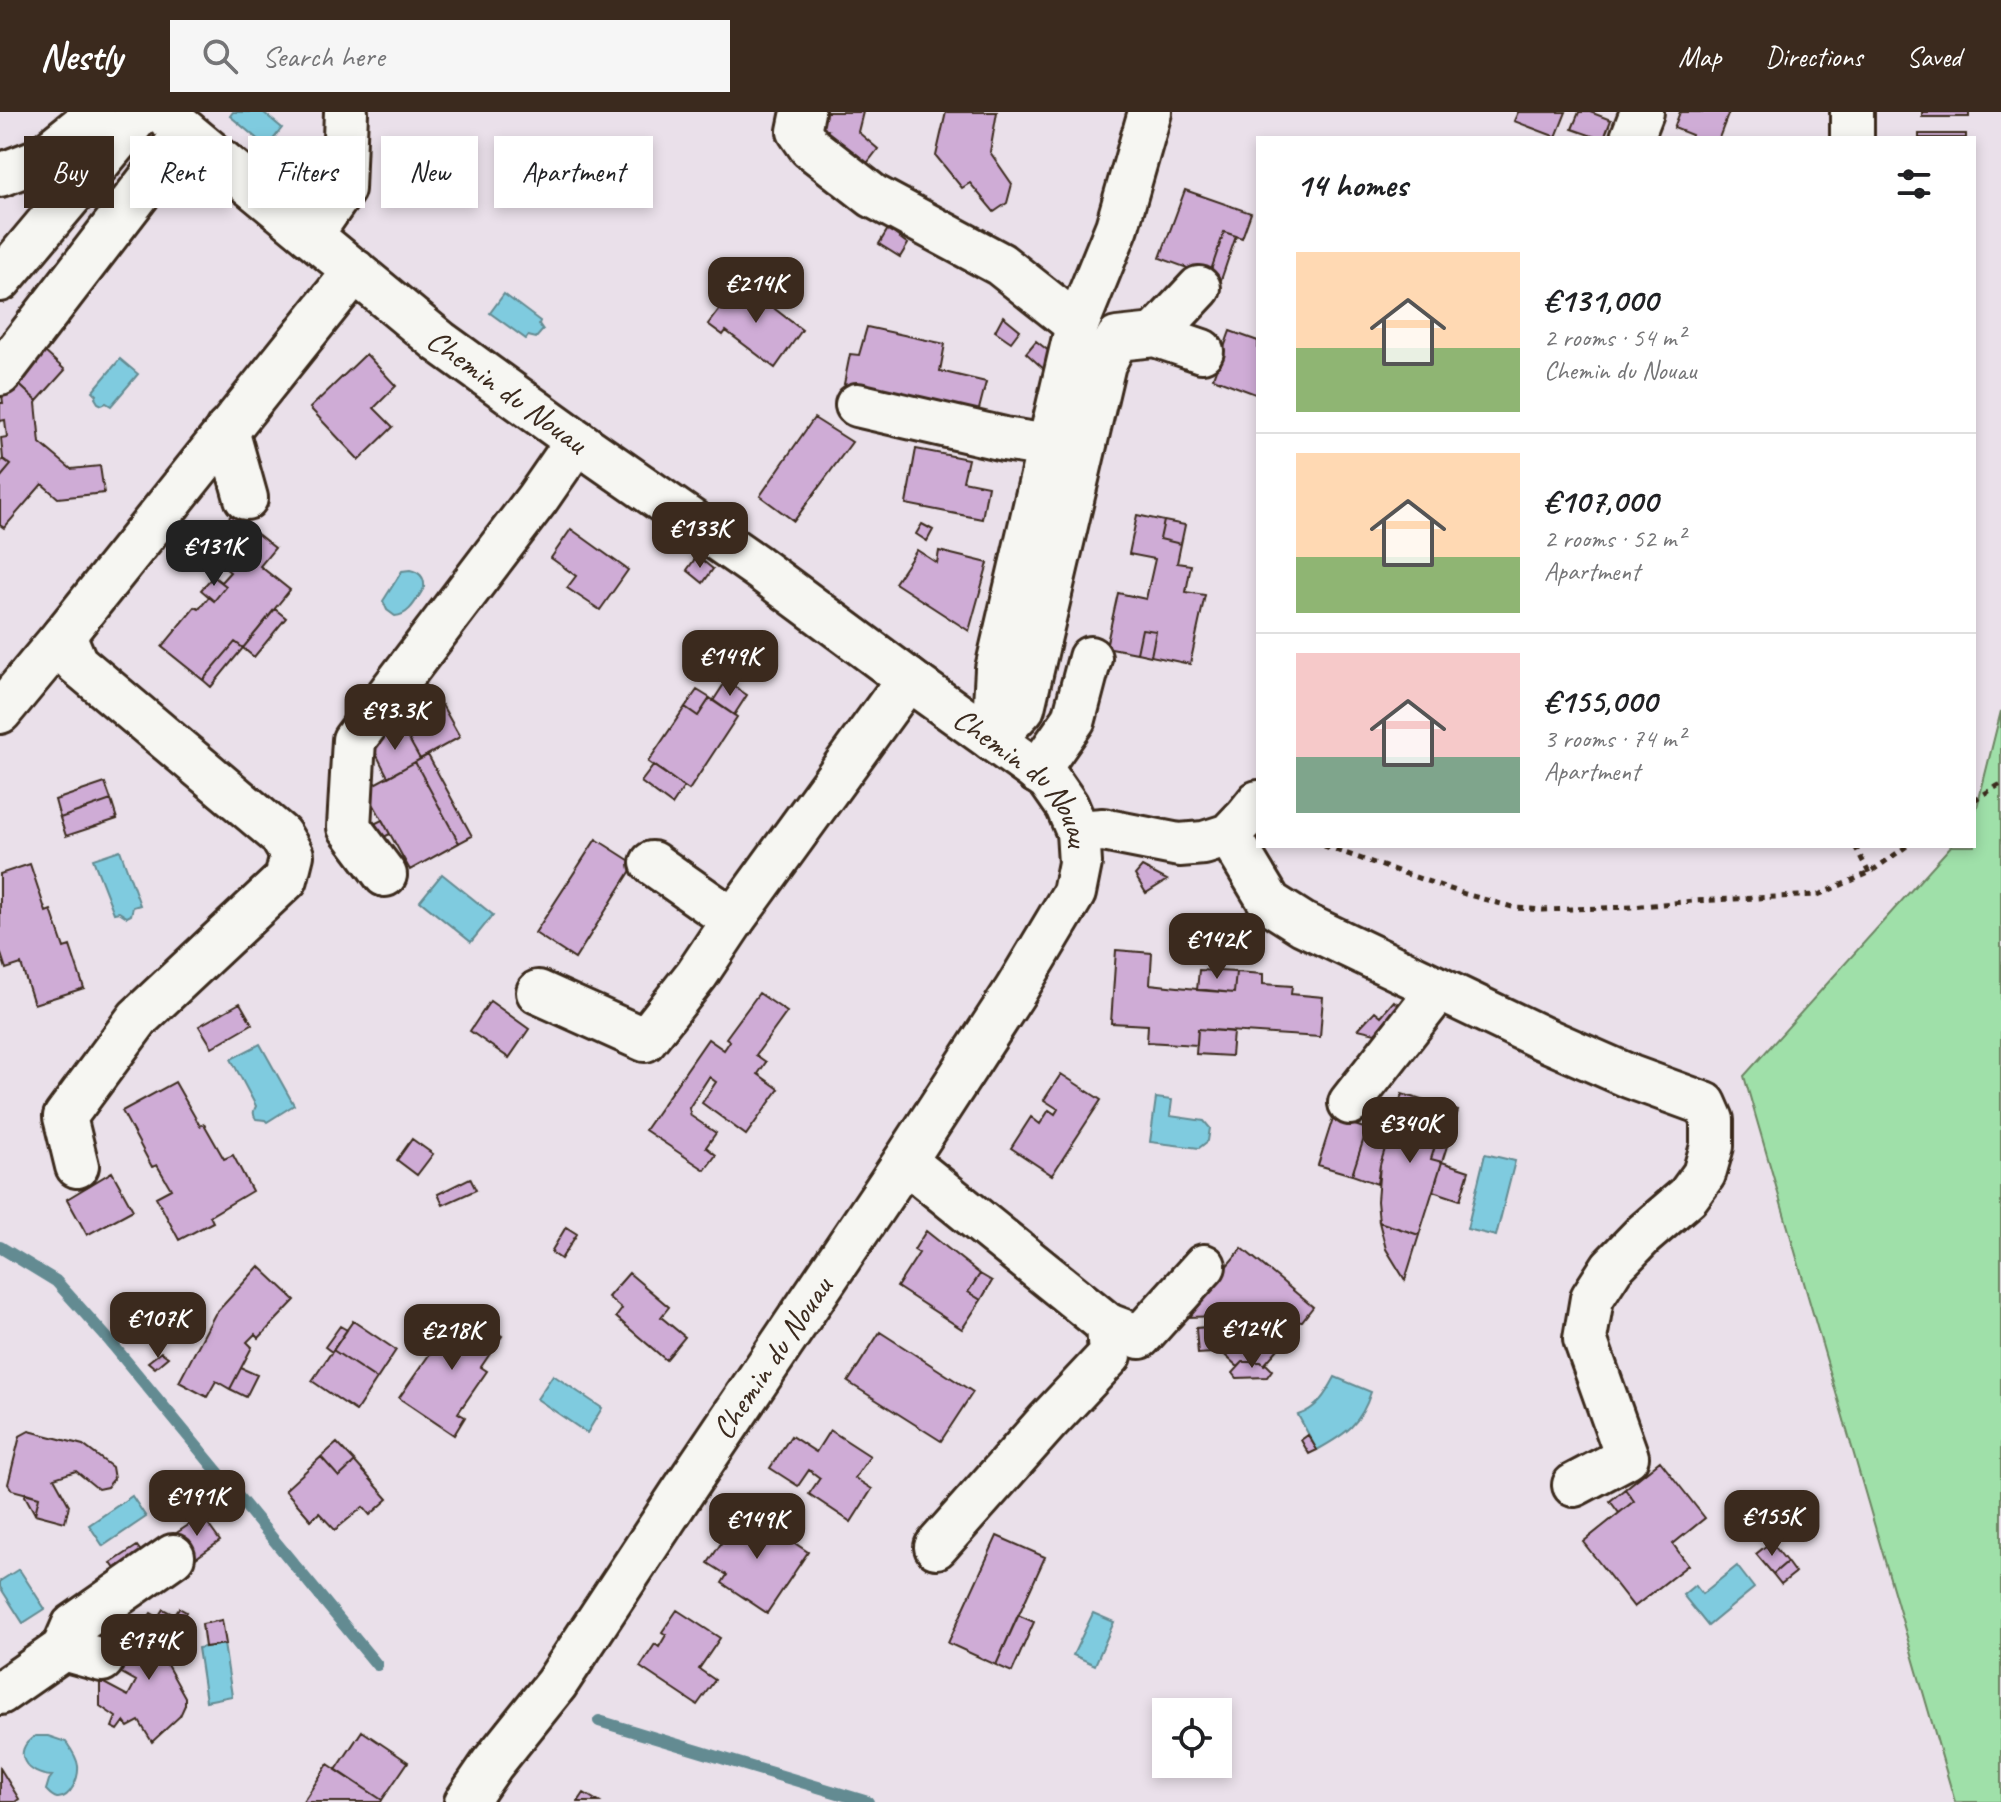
<!DOCTYPE html>
<meta charset="utf-8">
<style>
:root{--surface:#fff;--page:#f6f6f6;--text:#202124;--muted:#757577;--line:#e0e0e0;--accent:#3b2a1e}
body{margin:0;font-family:Caveat,sans-serif;background:var(--page);color:var(--text);height:100vh;display:flex;flex-direction:column;font-size:30px;white-space:nowrap}
*{box-sizing:border-box;margin:0}
p{font-size:26px;color:var(--muted)}
.icon{flex:none;width:44px;height:44px;fill:none;stroke:currentColor;stroke-width:2;stroke-linecap:round;stroke-linejoin:round}
.map{position:relative;flex:1;overflow:hidden}
.side{position:absolute;left:1256px;top:24px;width:720px;height:712px;display:flex;flex-direction:column;background:var(--surface);border-radius:0px;box-shadow:0 4px 12px #0003}
.side>*{flex:none}
.banner{position:absolute;left:24px;top:24px;width:760px;height:72px;display:flex;gap:16px}
.buttons{position:absolute;left:1152px;top:1586px;display:grid;gap:16px}
.buttons a{display:grid;place-items:center;width:80px;height:80px;border-radius:0px;background:var(--surface);box-shadow:0 4px 12px #0003;font-size:40px}
.price{position:absolute;translate:-50% -68px;padding:0 18px;border-radius:16px;background:var(--accent);color:#fff;font-size:26px;line-height:52px;filter:drop-shadow(0 2px 4px #0008)}
.price::after{content:'';position:absolute;left:50%;top:48px;width:24px;height:18px;margin-left:-12px;background:inherit;clip-path:polygon(0 0,100% 0,50% 100%)}
.price.selected{background:#222;color:#fff}
ul{padding:0;list-style:none}
li{display:flex;align-items:center;gap:24px;height:200px;padding:0 40px}
li+li{border-top:2px solid var(--line)}
li span{display:grid;place-items:center;flex:none;width:224px;height:160px;border-radius:0px;color:#555}
li>.icon{margin-inline-start:auto}
span .icon{width:96px;height:96px;fill:#fffc;stroke-width:1}
li b{font-size:34px}
h2{display:flex;justify-content:space-between;align-items:center;height:96px;padding:0 40px;font-size:34px}
.tag{padding:0 28px;border-radius:0px;background:var(--surface);box-shadow:0 4px 12px #0003;font-size:28px;line-height:72px}
.tag.selected{background:var(--accent);color:#fff}
header{display:flex;align-items:center;gap:48px;box-sizing:border-box;height:112px;padding:0 40px;background:var(--accent);color:#fff}
header strong{font-size:38px}
nav{display:flex;gap:44px;margin-inline-start:auto;font-size:28px}
.search{width:560px;height:72px;background:var(--page);display:flex;align-items:center;gap:20px;box-sizing:border-box;padding:0 28px;border-radius:0px;color:var(--muted);font-size:30px}
.map>svg:first-child{display:block}
.green{fill:#9fe0a9;stroke:#6d8564;stroke-width:2}
.water{fill:#7fcbdf;stroke:#648b92;stroke-width:2}
.lines{fill:none;stroke-linecap:round;stroke-linejoin:round}
.stream{stroke:#648b92;stroke-width:12}
.building{fill:#cfacd6;stroke:#3b2a1e;stroke-width:2}
.minor-casing{stroke:#3b2a1e;stroke-width:48}
.path{stroke:#3b2a1e;stroke-width:5;stroke-dasharray:6 6;stroke-linecap:butt}
.minor{stroke:#f6f6f2;stroke-width:42}
.labels{text-anchor:middle;dominant-baseline:central;stroke-width:6;stroke-linejoin:round;paint-order:stroke}
.street-label{font-size:32px;fill:#3b2a1e;stroke:#f6f6f2}
</style>
<header>
<strong>Nestly</strong>
<div class="search"><svg class="icon" aria-label="search" viewBox="0 0 24 24"><circle cx="10" cy="10" r="6"/><path d="M15 15l6 6"/></svg>Search here</div>
<nav><a>Map</a><a>Directions</a><a>Saved</a></nav>
</header>
<div class="map">
<svg width="2001" height="1690" viewBox="0 0 2001 1690">
<rect width="100%" height="100%" fill="#eae0ea"/>
<filter id="ink" filterUnits="userSpaceOnUse"><feTurbulence type="fractalNoise" baseFrequency=".0125" numOctaves="2"/><feDisplacementMap in="SourceGraphic" scale="16" xChannelSelector="R" yChannelSelector="G"/><feConvolveMatrix kernelMatrix="1 2 1 2 8 2 1 2 1" color-interpolation-filters="sRGB"/></filter>
<g filter="url(#ink)">
<!-- green -->
<path class="green" d="M2001 599V1690H1955L1744 964 1951 734H1974V707Z"/>
<!-- water -->
<path class="water" d="M233 0H263L282 16 267 35 230 4Z
M504 182 540 209 539 212 543 218 536 226 528 224 526 227 490 201Z
M120 247 138 262 111 294 106 291 102 293 98 291 95 286 97 283 93 279Z
M410 458C420 460 425 466 424 476 416 488 410 503 395 504L387 498 383 489 402 459Z
M120 738 140 793 133 795 131 803 127 805 119 800 114 801 93 747Z
M442 762 493 803 471 830 420 789Z
M260 932 294 993 267 1010 265 1008 256 1007C252 1002 254 998 256 994L231 947Z
M1156 986 1172 988 1170 1004 1204 1009 1210 1016 1208 1029 1199 1036 1150 1030Z
M1485 1042 1515 1049 1496 1124 1467 1117Z
M553 1263 602 1296 587 1321 537 1287Z
M1335 1265 1371 1280C1361 1312 1346 1322 1317 1338L1298 1303C1317 1297 1326 1282 1335 1265Z
M132 1384 146 1405 103 1434 89 1413Z
M1737 1454 1754 1476 1708 1514 1683 1483 1695 1473 1702 1482Z
M19 1457 45 1497 23 1511 0 1475V1469Z
M1093 1501 1114 1510 1095 1553 1073 1543Z
M224 1532 232 1584 206 1589 198 1536Z
M35 1624H48L66 1630C71 1637 77 1645 78 1654 79 1665 71 1687 57 1686 52 1685 49 1681 46 1678L49 1668 52 1664C27 1663 10 1640 35 1624Z"/>
<g class="lines">
<!-- stream -->
<path class="stream" d="M0 1135 56 1169 108 1227 377 1553
M599 1609 868 1690"/>
</g>
<!-- building -->
<path class="building" d="M814 0H863L858 20 878 37 861 59 823 29 828 18 810 16Z
M946 0H997L990 40 1012 72 1007 91 994 100 970 71 962 76 936 44Z
M1518 0H1566L1556 25 1514 9Z
M1579 0H1590L1611 8 1604 26H1598L1572 17Z
M1680 0H1729L1719 26H1691L1692 23 1674 16Z
M1922 0H1969V5H1922Z
M1919 22H1966V26H1919Z
M1185 78 1251 101 1242 126 1224 120 1209 164 1160 146Z
M888 117 908 132 900 145 879 132Z
M1224 120 1236 124 1221 168 1209 164Z
M740 170 802 218 775 256 726 219 723 223 708 212Z
M1003 204 1020 218 1011 230 995 219Z
M867 215 945 232 940 259 986 270 977 305 844 272 850 242 859 243Z
M1230 219 1258 229V283L1213 266Z
M1036 229 1050 240 1046 259 1026 241Z
M44 239 65 258 37 289 16 270Z
M366 242 396 274 374 296 393 315 359 348 310 296Z
M11 265 37 289 36 291 40 331 71 357 100 354 104 381 58 386 42 372 4 416 0 413V366L11 353 3 347 1 326 7 325 5 308 0 309V291H3L1 275Z
M814 306 852 330 794 409 760 384Z
M916 337 968 347 963 369 988 374 982 407 906 392Z
M3 347 11 353 0 366V351Z
M232 402 275 436 260 454 290 478 243 536 235 530 203 568 162 535 195 495 199 497 209 485 214 489 226 474 221 470 230 460 203 438Z
M1137 403 1164 409 1160 427 1181 432 1177 451 1191 453 1186 480 1205 483 1190 552 1151 544 1156 519 1142 517 1137 541 1106 535 1118 481 1146 487 1155 447 1129 442Z
M1164 409 1185 413 1181 432 1160 427Z
M922 412 933 418 927 429 916 422Z
M571 417 628 458 600 498 567 476 576 464 551 446Z
M917 438 937 451 939 439 988 451 969 519 895 471Z
M697 444 713 457 703 471 687 458Z
M213 464 226 474 214 489 201 478Z
M275 497 286 506 254 545 243 536Z
M1142 517 1156 519 1151 544 1137 541Z
M235 530 243 536 211 575 203 568Z
M726 569 747 583 734 603 713 589Z
M697 578 710 586 698 604 685 595Z
M710 586 737 605 689 678 648 650 685 595 698 604Z
M442 593 460 625 420 647 402 615Z
M402 615 420 647 388 665 371 632Z
M428 643 472 724 459 731 415 650Z
M415 650 459 731 410 758 365 677Z
M654 653 684 675 672 693 641 670Z
M105 671 111 688 60 706 55 688Z
M111 688 117 707 66 724 60 706Z
M382 708 390 722 382 726 374 712Z
M596 727 635 752 575 847 535 821Z
M30 752 46 800 51 798 64 836 70 834 84 876 34 892 21 852 6 857 0 839V762Z
M1142 755 1167 768 1146 781 1135 763Z
M1116 838 1152 841 1150 872 1234 881 1236 860 1263 862V872L1292 874 1291 882 1323 885 1320 925 1198 917 1197 933 1147 930 1148 913 1111 911Z
M1199 858 1236 860 1234 881 1197 878Z
M759 881 787 900 756 943 766 950 758 962 779 977 746 1023 702 991 716 970 709 965 689 996 691 1004 716 1021 706 1035 716 1043 705 1058 645 1018 708 927 724 938 730 929 726 926Z
M490 889 529 917 509 946 470 919Z
M1394 889 1399 893 1375 921 1358 917 1375 899 1381 904Z
M240 891 252 912 212 935 199 914Z
M1198 917 1233 920 1231 944 1196 942Z
M1061 962 1101 988 1052 1063 1011 1036 1031 1005 1040 1012 1049 998 1055 1002 1058 997 1044 988Z
M175 970 200 1014 204 1012 224 1047 233 1043 252 1079 210 1104 213 1110 179 1128 156 1085 171 1077 157 1053 152 1055 122 999Z
M1402 982 1447 996 1431 1047 1442 1050 1419 1123 1379 1110 1377 1089 1380 1053Z
M1447 996 1458 999 1442 1050 1431 1047Z
M1333 1006 1367 1017 1352 1063 1318 1053Z
M1367 1017 1389 1024 1380 1053 1377 1072 1352 1063Z
M412 1027 433 1042 417 1063 397 1048Z
M1442 1050 1469 1059 1460 1088 1433 1079Z
M112 1060 133 1098 87 1123 67 1087Z
M470 1066 476 1078 443 1093 438 1082Z
M1379 1110 1419 1123 1405 1168 1386 1137Z
M566 1115 577 1122 561 1147 551 1140Z
M926 1119 980 1162 968 1180 981 1188 962 1217 897 1175 919 1141 914 1138Z
M1242 1136 1313 1195 1302 1209H1289L1269 1193 1258 1206 1285 1229 1264 1253 1261 1250H1243L1238 1255 1217 1236 1212 1241 1198 1242 1196 1216 1219 1214V1204L1190 1205 1205 1186 1202 1183Z
M259 1154 295 1188 259 1226 255 1222 247 1230 252 1235 230 1277 216 1269 207 1285 179 1270 215 1202Z
M629 1161 669 1195 661 1205 685 1225 666 1248 616 1205 622 1197 608 1185Z
M980 1162 992 1169 981 1188 968 1180Z
M461 1197 502 1224 481 1255 487 1259 458 1301 465 1305 454 1323 399 1286Z
M1219 1204V1214L1207 1215 1206 1205Z
M353 1209 396 1238 377 1267 333 1238Z
M340 1214 347 1218 332 1240 325 1235Z
M880 1220 973 1280 941 1329 848 1270Z
M333 1238 377 1267 356 1299 312 1269Z
M161 1240 168 1245 155 1256 148 1250Z
M1243 1250H1261L1264 1253 1266 1252 1272 1258 1267 1265 1237 1266 1233 1261Z
M241 1256 257 1263 246 1285 230 1277Z
M830 1318 870 1344 855 1366 872 1377 851 1410 809 1382 820 1366 809 1358 798 1374 770 1356 791 1324 816 1340Z
M29 1319 83 1333 112 1355 114 1367 107 1375 98 1377 76 1359 54 1366 69 1393 65 1410 35 1402 39 1385 12 1378 8 1372 20 1324Z
M1308 1323 1317 1338 1309 1342 1301 1328Z
M337 1331 355 1350 339 1365 321 1345Z
M321 1345 339 1365 355 1350 388 1387 370 1403 363 1395 335 1418 319 1401 311 1408 285 1378Z
M1660 1349 1705 1406 1673 1432 1688 1453 1634 1495 1583 1430 1634 1389 1625 1377Z
M1625 1377 1634 1389 1619 1401 1610 1389Z
M26 1381 39 1385 35 1402 25 1384Z
M744 1397 808 1440 767 1501 722 1471 727 1463 708 1451Z
M202 1404 220 1429 193 1448 175 1422Z
M997 1424 1045 1445 996 1553 948 1531Z
M1771 1430 1787 1450 1773 1462 1756 1442Z
M137 1434 148 1449 122 1467 111 1451Z
M1787 1450 1795 1461 1781 1472 1773 1462Z
M179 1496 186 1500 162 1544 185 1585V1593L180 1604 152 1630 139 1609 128 1615 124 1610 118 1618 112 1615 116 1605 100 1594V1569L128 1584 136 1569 120 1560 123 1553 128 1546 139 1537 145 1540 153 1524 136 1514 142 1505 147 1507 151 1501 158 1505 163 1497 174 1503Z
M677 1498 720 1526 699 1557 715 1568 697 1593 640 1555 655 1532 659 1535 666 1523 662 1520Z
M1018 1503 1034 1510 1012 1560 996 1553Z
M222 1508 226 1532 205 1535 202 1512Z
M362 1619 408 1650 382 1688 336 1658Z
M328 1652 382 1688 381 1690H303Z
M0 1656 19 1687 15 1690H0Z
M584 1681 599 1690H578Z"/>
<g class="lines">
<!-- minor casing -->
<g class="minor-casing">
<g id="minor">
<path id="s1" d="M162 0 440 230 588 337 756 454 908 567 1049 668 1067 694 1078 720 1080 751 1074 781 1016 878 905 1049 691 1367 556 1572 492 1652 466 1690"/>
<path d="M803 0 799 19 810 35 873 84 1000 152 1077 213"/>
<path d="M1632 26 1642 0"/>
<path d="M1852 26V0"/>
<path d="M0 63 39 48 85 11 93 0"/>
<path d="M311 123 343 77 346 0"/>
<path d="M0 168 141 0"/>
<path d="M1155 223 1199 176"/>
<path d="M0 262 186 20"/>
<path d="M857 293 1004 327 1048 334"/>
<path d="M227 318 246 386"/>
<path d="M0 600 64 523"/>
<path d="M993 628 997 557 1077 213 1117 115 1150 0"/>
<path d="M993 628 1023 596 1104 252 1117 227 1155 223 1202 239"/>
<path d="M1037 660 1074 607 1090 546"/>
<path d="M1078 720 1103 718 1179 733 1204 731 1229 723 1246 705 1258 690"/>
<path d="M1229 723 1270 791 1303 812 1542 926 1631 965 1705 992 1712 1008V1034L1704 1062 1688 1084 1643 1123 1612 1155 1592 1186 1585 1227 1627 1345 1574 1373"/>
<path d="M652 751 733 808 908 567"/>
<path d="M385 763 349 715 354 628 537 387 577 329"/>
<path d="M538 880 645 928 697 862 733 808"/>
<path d="M1350 991 1439 877"/>
<path d="M905 1049 1108 1213 1110 1243 1047 1310 936 1435"/>
<path d="M77 1054 65 1005 138 906 286 767 292 743 280 723 76 551 64 523 355 159"/>
<path d="M1108 1213 1140 1225 1204 1154"/>
<path d="M63 1537 73 1514 173 1444"/>
<path d="M0 1581 63 1537 102 1548"/>
</g>
</g>
<!-- path -->
<path class="path" d="M1974 688 2001 672
M1324 734 1465 782 1516 796 1543 798 1632 795 1693 789 1818 783 1869 761 1907 734
M1855 734 1869 761"/>
<!-- minor -->
<use href="#minor" class="minor"/>
</g>
</g>
<g class="labels">
<!-- street labels -->
<g class="street-label">
<text stroke="none"><textPath href="#s1" startOffset="444">Chemin du Nouau</textPath></text>
<text stroke="none"><textPath href="#s1" startOffset="1092">Chemin du Nouau</textPath></text>
<text transform="translate(772 1246) rotate(-56)">Chemin du Nouau</text>
</g>
</g>
</svg>
<div class="buttons">
<a><svg class="icon" aria-label="locate" viewBox="0 0 24 24"><circle cx="12" cy="12" r="6"/><path d="M12 2v4M12 18v4M2 12h4M18 12h4"/></svg></a>
</div>
<b class="price" style="left:756px;top:213px">€214K</b>
<b class="price" style="left:700px;top:458px">€133K</b>
<b class="price selected" style="left:214px;top:476px">€131K</b>
<b class="price" style="left:730px;top:586px">€149K</b>
<b class="price" style="left:395px;top:640px">€93.3K</b>
<b class="price" style="left:1217px;top:869px">€142K</b>
<b class="price" style="left:1410px;top:1053px">€340K</b>
<b class="price" style="left:158px;top:1248px">€107K</b>
<b class="price" style="left:1252px;top:1258px">€124K</b>
<b class="price" style="left:452px;top:1260px">€218K</b>
<b class="price" style="left:197px;top:1426px">€191K</b>
<b class="price" style="left:1772px;top:1446px">€155K</b>
<b class="price" style="left:757px;top:1449px">€149K</b>
<b class="price" style="left:149px;top:1570px">€174K</b>
<div class="banner">
<a class="tag selected">Buy</a>
<a class="tag">Rent</a>
<a class="tag">Filters</a>
<a class="tag">New</a>
<a class="tag">Apartment</a>
</div>
<section class="side">
<h2>14 homes<svg class="icon" aria-label="filters" viewBox="0 0 24 24"><path d="M4 7h16M4 17h16"/><circle cx="9" cy="7" r="2"/><circle cx="15" cy="17" r="2"/></svg></h2>
<ul>
<li><span style="background:linear-gradient(#ffd9b3 60%,#8fb573 0)"><svg class="icon" aria-label="home" viewBox="0 0 24 24"><path d="M3 11l9-7 9 7M6 9v11h12V9"/></svg></span><div><b>€131,000</b><p>2 rooms · 54 m²</p><p>Chemin du Nouau</p></div></li>
<li><span style="background:linear-gradient(#ffd9b3 65%,#8fb573 0)"><svg class="icon" aria-label="home" viewBox="0 0 24 24"><path d="M3 11l9-7 9 7M6 9v11h12V9"/></svg></span><div><b>€107,000</b><p>2 rooms · 52 m²</p><p>Apartment</p></div></li>
<li><span style="background:linear-gradient(#f6c9c9 65%,#7fa58c 0)"><svg class="icon" aria-label="home" viewBox="0 0 24 24"><path d="M3 11l9-7 9 7M6 9v11h12V9"/></svg></span><div><b>€155,000</b><p>3 rooms · 74 m²</p><p>Apartment</p></div></li>
</ul>
</section>
</div>
